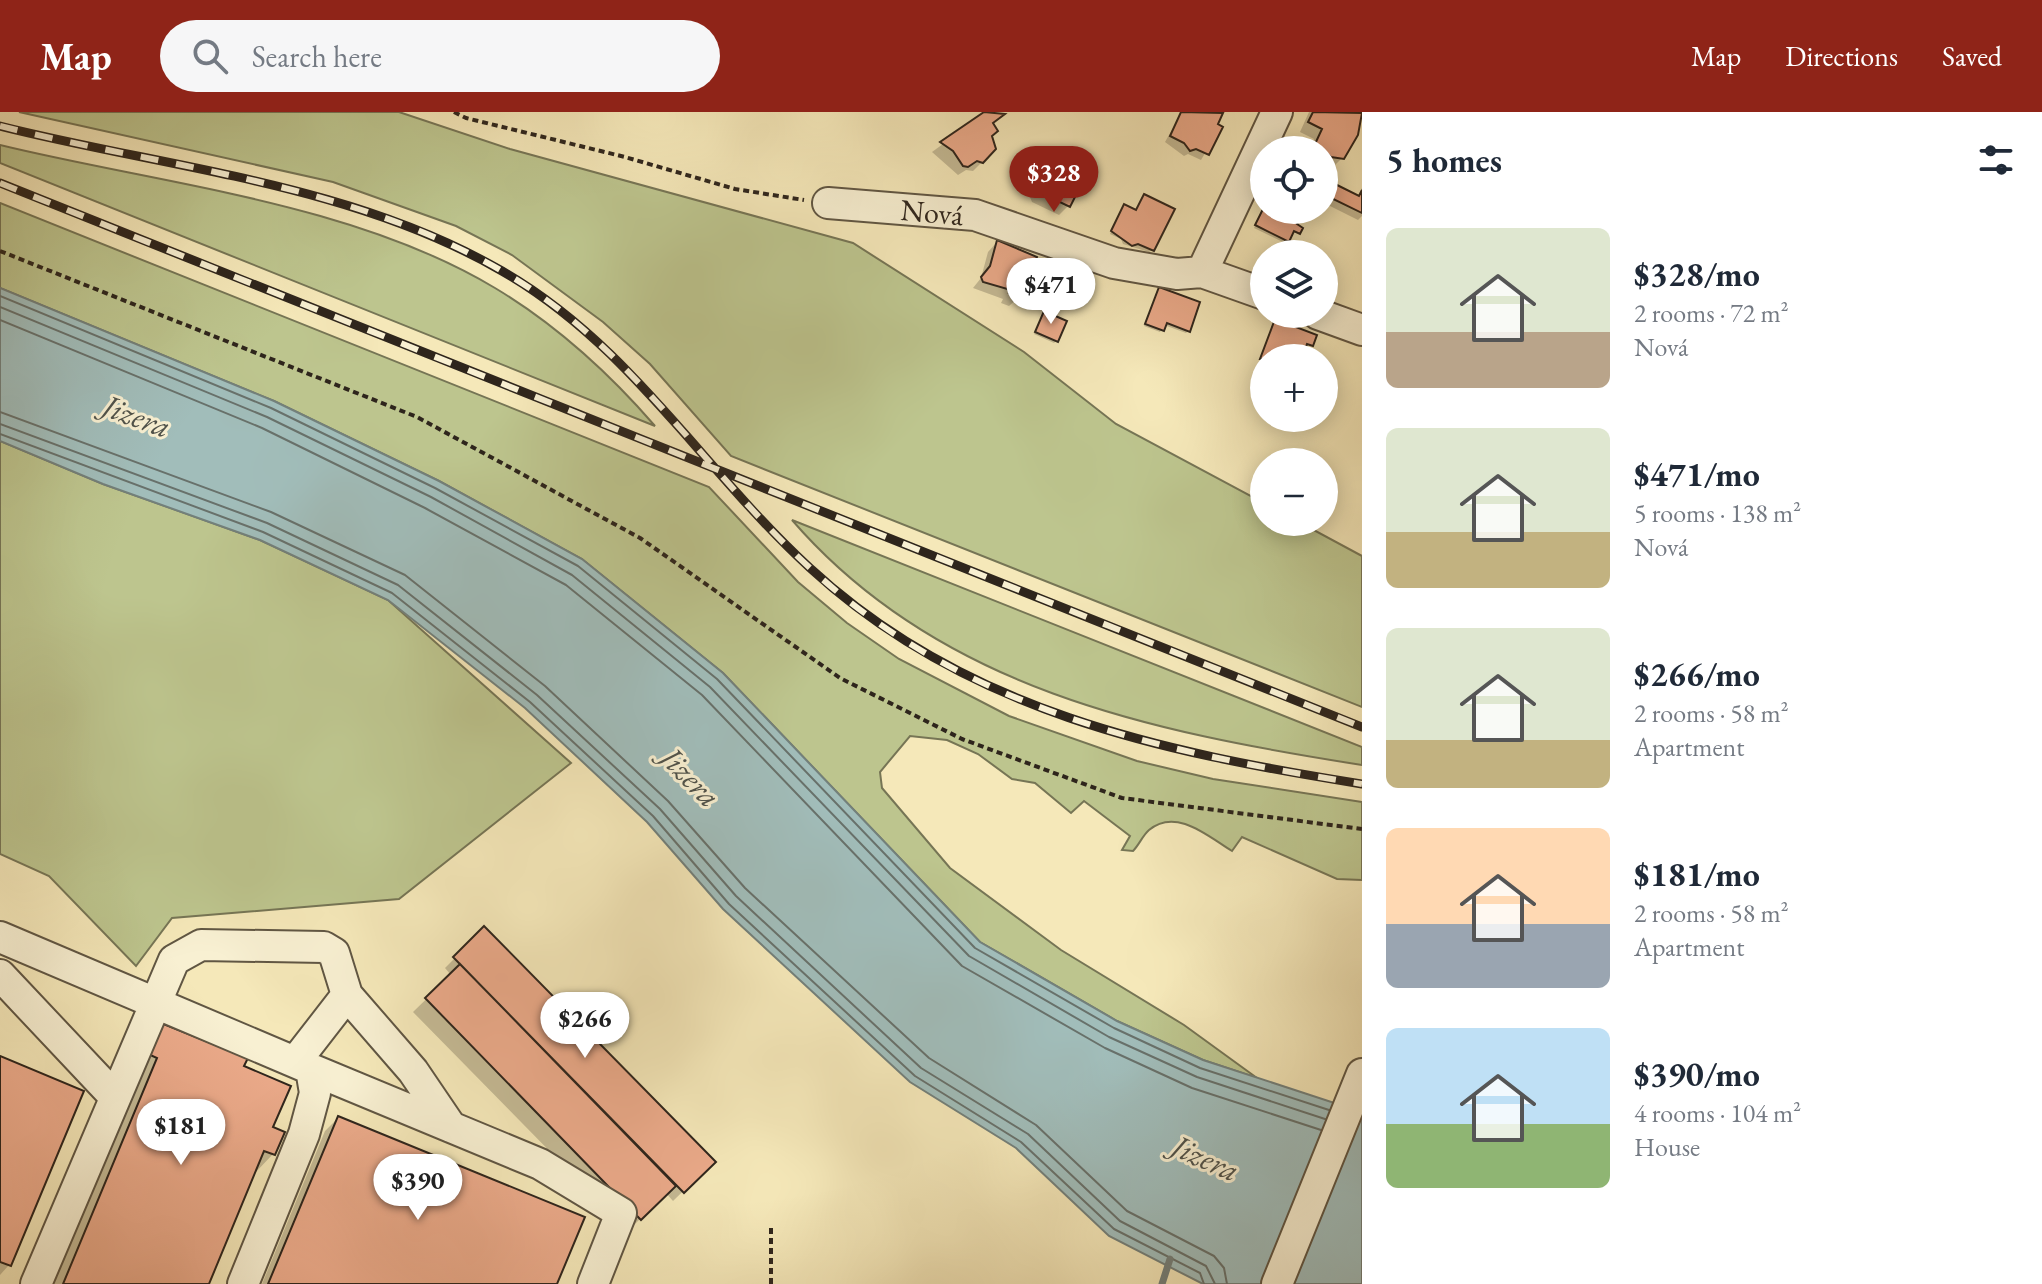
<!DOCTYPE html>
<meta charset="utf-8">
<style>
:root{--surface:#fff;--page:#f6f6f7;--text:#1f2937;--muted:#747a83;--accent:#8f2418}
body{margin:0;font-family:"EB Garamond",serif;background:var(--page);color:var(--text);height:100vh;display:flex;flex-direction:column;font-size:30px;white-space:nowrap}
*{box-sizing:border-box;margin:0}
p{font-size:26px;color:var(--muted)}
.icon{flex:none;width:44px;height:44px;fill:none;stroke:currentColor;stroke-width:2;stroke-linecap:round;stroke-linejoin:round}
.map{position:relative;flex:1;overflow:hidden}
.sheet{display:flex;flex-direction:column;background:var(--surface);width:680px}
.sheet>*{flex:none}
.controls{position:absolute;left:1250px;top:24px;display:grid;gap:16px}
.controls a{display:grid;place-items:center;width:88px;height:88px;border-radius:50%;background:var(--surface);box-shadow:0 4px 20px #0003;font-size:40px}
.price{position:absolute;translate:-50% -68px;padding:0 18px;border-radius:28px;background:#fff;color:#222;font-size:26px;line-height:52px;filter:drop-shadow(0 2px 4px #0008)}
.price::after{content:'';position:absolute;left:50%;top:48px;width:24px;height:18px;margin-left:-12px;background:inherit;clip-path:polygon(0 0,100% 0,50% 100%)}
.price.on{background:var(--accent);color:#fff}
ul{padding:0;list-style:none}
li{display:flex;align-items:center;gap:24px;height:200px;padding:0 24px}
li span{display:grid;place-items:center;flex:none;width:224px;height:160px;border-radius:12px;color:#555}
li>.icon{margin-inline-start:auto}
span .icon{width:96px;height:96px;fill:#fffc;stroke-width:1}
li b{font-size:34px}
h2{display:flex;justify-content:space-between;align-items:center;height:96px;padding:0 24px;font-size:34px}
header{display:flex;align-items:center;gap:48px;box-sizing:border-box;height:112px;padding:0 40px;background:var(--accent);color:#fff}
header strong{font-size:38px}
nav{display:flex;gap:44px;margin-inline-start:auto;font-size:28px}
.search{width:560px;height:72px;background:var(--page);display:flex;align-items:center;gap:20px;box-sizing:border-box;padding:0 28px;border-radius:44px;color:var(--muted);font-size:30px}
main{display:flex;flex:1;min-height:0}
.map>svg:first-child{display:block}
.green{fill:#bdc58e;stroke:#767555;stroke-width:2}
.water{fill:#a1bdba;stroke:#73807b;stroke-width:2}
.shadow{fill:#0003}
.lines{fill:none;stroke-linecap:round;stroke-linejoin:round}
.shore{stroke:#68716b;stroke-width:2}
.stream{stroke:#73807b;stroke-width:7}
.building{fill:#ebaa8a;stroke:#2e251c;stroke-width:2}
.minor-casing{stroke:#605643;stroke-width:34}
.path{stroke:#2e251c;stroke-width:4;stroke-dasharray:6 4;stroke-linecap:butt}
.minor{stroke:#f8f0d2;stroke-width:30}
.rail-casing{stroke:#2e251c;stroke-width:9}
.rail{stroke:#f8f0d2;stroke-width:6;stroke-dasharray:18;stroke-linecap:butt}
.labels{text-anchor:middle;dominant-baseline:central;stroke-width:6;stroke-linejoin:round;paint-order:stroke}
.street-label{font-size:30px;fill:#2e251c;stroke:#f8f0d2}
.water-label{font-size:32px;font-style:italic;fill:#50534b;stroke:#f8f0d2}
</style>
<header>
<strong>Map</strong>
<div class="search"><svg class="icon" aria-label="search" viewBox="0 0 24 24"><circle cx="10" cy="10" r="6"/><path d="M15 15l6 6"/></svg>Search here</div>
<nav><a>Map</a><a>Directions</a><a>Saved</a></nav>
</header>
<main>
<div class="map">
<svg width="1362" height="1172" viewBox="0 0 1362 1172">
<rect width="100%" height="100%" fill="#f5e8b9"/>
<filter id="stains"><feTurbulence type="fractalNoise" baseFrequency=".0025" numOctaves="4"/><feColorMatrix values="0 0 0 0 .2 0 0 0 0 .09 0 0 0 0 .02 0 0 0 .5 -.17"/></filter>
<radialGradient id="worn" r=".72"><stop offset=".6" stop-color="#630" stop-opacity="0"/><stop offset="1" stop-color="#630" stop-opacity=".3"/></radialGradient>
<!-- green -->
<path class="green" d="M19 0H399L510 37 853 131 1024 240 1116 312 1264 391V410H1299L1362 444V595L731 344 650 252 603 210 512 143 456 114 333 70Z
M0 33C160 72 352 90 495 176 555 212 609 261 655 314L0 51Z
M0 91 709 375 798 470 847 511 899 547 1009 604 1137 649 1213 667 1362 690V768L1337 767 1242 725 1232 739C1209 725 1176 695 1149 718 1143 723 1139 733 1133 739L1122 738 1130 724 1084 689 1071 701 1035 671 1012 667 978 642 947 628 910 624 880 660 882 676 950 756 1061 838 1184 913 1257 966 1203 948 1117 909 980 830 723 561 582 447 439 369 274 289 0 176Z
M0 329 103 372 260 428 388 488 571 651 399 787 172 806 136 854 49 764 0 742Z
M792 408 1362 635V653C1152 620 938 577 792 408Z"/>
<!-- water -->
<path class="water" d="M0 176 274 289 439 369 582 447 723 561 980 830 1117 909 1203 948 1362 1000V1172H1203L1109 1124 1016 1036 910 970 723 797 647 710 525 596 388 488 260 428 103 372 0 329Z"/>
<!-- shadow -->
<path class="shadow" d="M987 0 1002 2 991 12 983 49 973 59 966 58 958 63 932 40Z
M1182 0 1220 2 1215 13 1220 16 1201 48 1188 42 1184 44 1165 30Z
M1309 0 1362 3 1342 46 1332 56 1324 54V38H1309L1314 27 1300 20Z
M1049 48 1068 94 1059 103 1032 90 1030 85 1035 75 1032 68Z
M1334 73 1357 85 1362 76V104L1358 108 1324 91Z
M1264 96 1294 113 1299 121 1291 120 1285 131 1254 116Z
M1122 97 1135 100 1152 138 1149 140 1123 132 1121 127 1110 122Z
M997 130 1019 185 1009 194 1001 191 1003 187 973 176 981 166 988 140Z
M1159 177 1188 219 1186 221 1164 213 1160 220 1144 214Z
M1042 204 1056 229 1054 231 1034 222Z
M484 817 713 1050 673 1089 666 1081 628 1119 413 900 451 863 445 856Z
M143 932 242 955 271 1016 273 1042 255 1061 206 1172H54L140 965Z
M0 946 9 1153 0 1163Z
M338 1006 555 1172H262L325 1019Z"/>
<g class="lines">
<!-- shore -->
<path class="shore" d="M0 184 271 296 435 376 578 454 717 567 975 836 1114 916 1200 956 1329 998
M0 195 267 305 431 385 572 463 710 575 969 844 1109 925 1197 965 1325 1007
M0 208 262 316 425 396 566 473 702 583 962 854 1105 936 1192 976 1321 1018
M0 300 271 400 405 463 545 574 668 689 745 776 929 946 1036 1013 1127 1099 1214 1144 1224 1156 1227 1172
M0 312 267 411 398 473 537 583 660 697 736 784 921 956 1028 1022 1120 1109 1206 1154 1215 1172
M0 322 263 420 392 481 530 590 653 704 729 792 915 964 1021 1030 1114 1117 1200 1161 1204 1172"/>
<!-- stream -->
<path class="stream" d="M1162 1172 1170 1147"/>
</g>
<!-- building -->
<path class="building" d="M984 0 1005 2 993 11 998 19 992 24 996 37 983 51 977 49 968 55 963 54 953 39 940 30Z
M1181 0 1223 1 1218 12 1223 15 1209 43 1196 37 1190 39 1184 31 1170 24Z
M1313 0 1362 1 1358 23 1344 47 1331 45 1315 32 1322 17 1308 10Z
M1058 36 1090 55 1070 95 1041 81 1039 75 1044 64 1041 57Z
M1333 71 1359 84 1362 78V101L1327 84Z
M1144 82 1175 97 1154 139 1138 132 1132 134 1111 119 1124 92 1136 98Z
M1264 95 1305 98 1297 112 1303 116 1300 122 1294 119 1289 130 1255 113Z
M997 128 1037 145 1020 186 1009 181 1011 178 983 170 981 165 990 154Z
M1159 175 1200 190 1190 220 1167 211 1164 219 1145 212Z
M1044 199 1067 209 1058 230 1035 220Z
M1275 207 1317 223 1313 234 1307 232 1302 246 1260 247Z
M484 814 716 1050 684 1081 453 845Z
M460 852 676 1074 641 1108 425 886Z
M161 911 248 946 244 954 291 974 273 1015 285 1020 275 1043 264 1039 209 1172H63L157 946 148 942Z
M0 944 84 979 11 1154 0 1150Z
M338 1004 585 1105 557 1172H268Z"/>
<g class="lines">
<!-- minor casing -->
<g class="minor-casing">
<path id="minor" d="M828 91 975 103 1114 151 1177 162 1202 160 1264 182
M1202 160 1277 0
M1318 202 1362 218
M0 825 311 957 315 981 304 1022 243 1172
M0 863 114 984
M347 883 413 959 451 1015
M311 957 540 1052 621 1101 593 1172
M36 1172 174 848 201 833 324 835 334 841 347 883 295 950
M1277 1172 1362 962"/>
</g>
<!-- path -->
<path class="path" d="M454 0 466 6 625 45 735 77 804 88
M0 139 417 305 640 426 840 566 962 627 1122 686 1362 717
M771 1172V1114"/>
<!-- minor -->
<use href="#minor" class="minor"/>
<!-- rail casing -->
<g class="rail-casing">
<path id="rail" d="M0 14C167 56 350 71 502 159 631 233 703 358 810 456 965 599 1161 640 1362 672
M0 71 1362 615"/>
</g>
<!-- rail -->
<use href="#rail" class="rail"/>
</g>
<g class="labels">
<!-- street labels -->
<g class="street-label">
<text transform="translate(932 100) rotate(5)">Nová</text>
</g>
<!-- water labels -->
<g class="water-label">
<text transform="translate(137 304) rotate(20)">Jizera</text>
<text transform="translate(691 665) rotate(46)">Jizera</text>
<text transform="translate(1206 1046) rotate(24)">Jizera</text>
</g>
</g>
<rect width="100%" height="100%" filter="url(#stains)"/>
<rect width="100%" height="100%" fill="url(#worn)"/>
</svg>
<div class="controls">
<a><svg class="icon" aria-label="locate" viewBox="0 0 24 24"><circle cx="12" cy="12" r="6"/><path d="M12 2v4M12 18v4M2 12h4M18 12h4"/></svg></a>
<a><svg class="icon" aria-label="layers" viewBox="0 0 24 24"><path d="M12 4l9 5-9 5-9-5zM3 14l9 5 9-5"/></svg></a>
<a>+</a>
<a>−</a>
</div>
<b class="price on" style="left:1054px;top:102px">$328</b>
<b class="price" style="left:1051px;top:214px">$471</b>
<b class="price" style="left:585px;top:948px">$266</b>
<b class="price" style="left:181px;top:1055px">$181</b>
<b class="price" style="left:418px;top:1110px">$390</b>
</div>
<section class="sheet">
<h2>5 homes<svg class="icon" aria-label="filters" viewBox="0 0 24 24"><path d="M4 7h16M4 17h16"/><circle cx="9" cy="7" r="2"/><circle cx="15" cy="17" r="2"/></svg></h2>
<ul>
<li><span style="background:linear-gradient(#dfe7d0 65%,#b9a48a 0)"><svg class="icon" aria-label="home" viewBox="0 0 24 24"><path d="M3 11l9-7 9 7M6 9v11h12V9"/></svg></span><div><b>$328/mo</b><p>2 rooms · 72 m²</p><p>Nová</p></div></li>
<li><span style="background:linear-gradient(#dfe7d0 65%,#c2b280 0)"><svg class="icon" aria-label="home" viewBox="0 0 24 24"><path d="M3 11l9-7 9 7M6 9v11h12V9"/></svg></span><div><b>$471/mo</b><p>5 rooms · 138 m²</p><p>Nová</p></div></li>
<li><span style="background:linear-gradient(#dfe7d0 70%,#c2b280 0)"><svg class="icon" aria-label="home" viewBox="0 0 24 24"><path d="M3 11l9-7 9 7M6 9v11h12V9"/></svg></span><div><b>$266/mo</b><p>2 rooms · 58 m²</p><p>Apartment</p></div></li>
<li><span style="background:linear-gradient(#ffd9b3 60%,#9aa5b1 0)"><svg class="icon" aria-label="home" viewBox="0 0 24 24"><path d="M3 11l9-7 9 7M6 9v11h12V9"/></svg></span><div><b>$181/mo</b><p>2 rooms · 58 m²</p><p>Apartment</p></div></li>
<li><span style="background:linear-gradient(#bfe0f5 60%,#8fb573 0)"><svg class="icon" aria-label="home" viewBox="0 0 24 24"><path d="M3 11l9-7 9 7M6 9v11h12V9"/></svg></span><div><b>$390/mo</b><p>4 rooms · 104 m²</p><p>House</p></div></li>
</ul>
</section>
</main>
